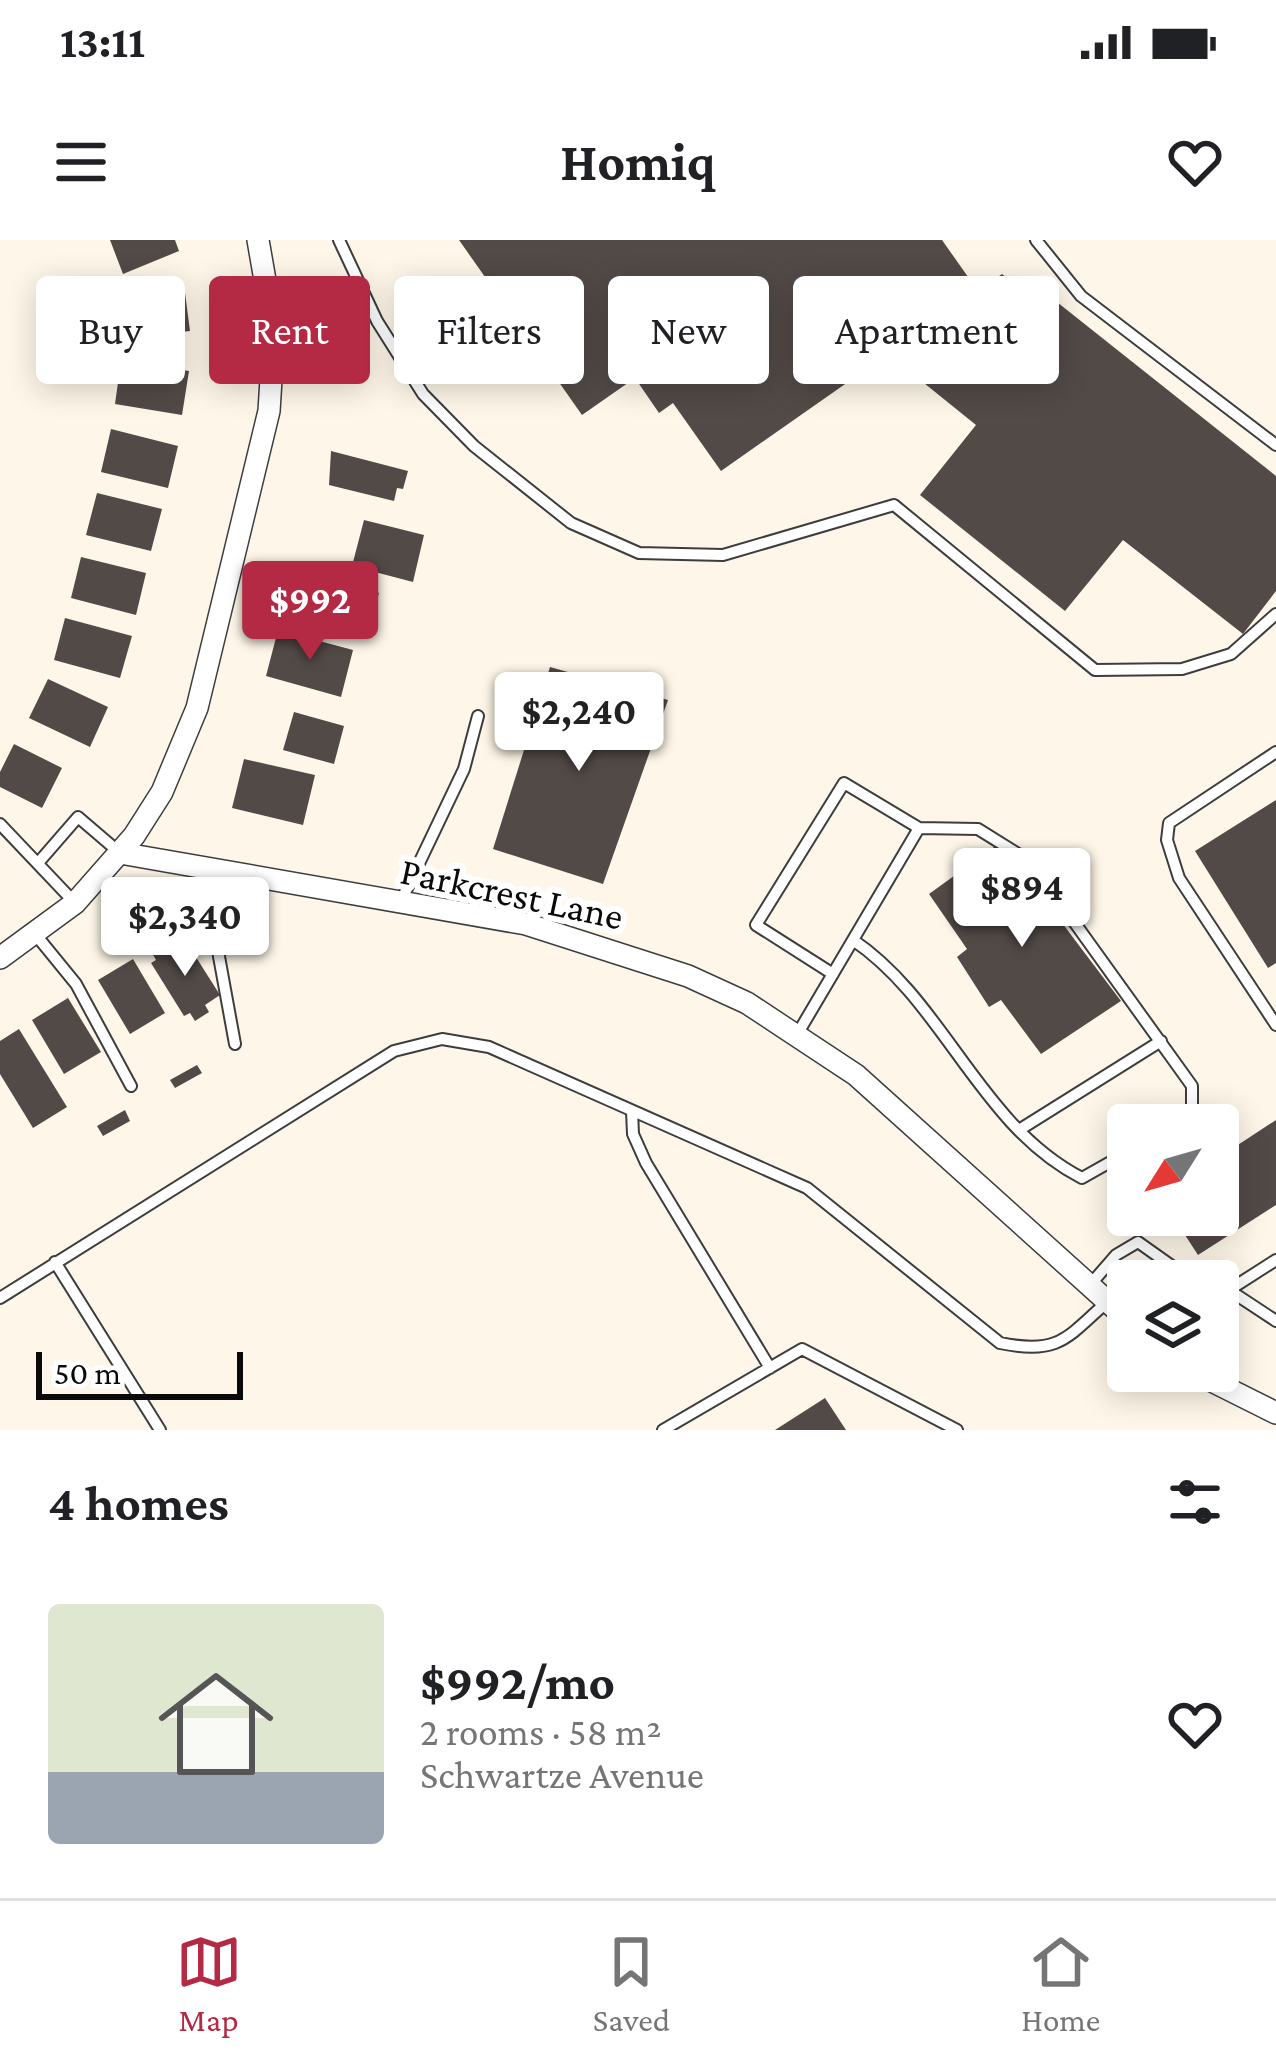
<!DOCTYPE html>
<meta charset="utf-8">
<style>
:root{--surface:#fff;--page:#f2f2f2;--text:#202124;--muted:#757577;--line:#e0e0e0;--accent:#b42943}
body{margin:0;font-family:"Crimson Pro",serif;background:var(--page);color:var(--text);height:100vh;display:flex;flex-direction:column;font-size:45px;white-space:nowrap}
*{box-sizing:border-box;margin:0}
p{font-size:39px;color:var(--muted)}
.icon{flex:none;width:66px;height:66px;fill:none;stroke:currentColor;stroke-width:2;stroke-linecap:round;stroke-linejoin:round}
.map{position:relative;height:1190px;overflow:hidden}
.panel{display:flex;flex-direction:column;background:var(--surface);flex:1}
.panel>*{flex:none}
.guide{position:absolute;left:36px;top:36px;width:1206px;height:108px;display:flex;gap:24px}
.needle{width:78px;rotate:233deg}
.controls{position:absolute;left:1107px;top:864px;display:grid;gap:24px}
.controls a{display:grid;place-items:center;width:132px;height:132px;border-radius:12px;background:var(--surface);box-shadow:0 6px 30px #0003;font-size:60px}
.scale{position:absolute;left:36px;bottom:30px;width:207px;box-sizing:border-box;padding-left:12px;border:6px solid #0a0a0a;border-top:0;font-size:33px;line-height:42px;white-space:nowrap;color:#0a0a0a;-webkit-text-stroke:9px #fff;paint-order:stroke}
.price{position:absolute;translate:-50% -102px;padding:0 27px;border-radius:12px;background:#fff;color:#222;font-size:39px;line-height:78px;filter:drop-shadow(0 3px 6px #0008)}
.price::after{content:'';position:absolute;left:50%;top:72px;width:36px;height:27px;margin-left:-18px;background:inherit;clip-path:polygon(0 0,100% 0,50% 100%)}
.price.active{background:var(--accent);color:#fff}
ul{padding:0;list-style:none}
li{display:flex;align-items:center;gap:36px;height:300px;padding:0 48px}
li span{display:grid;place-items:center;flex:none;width:336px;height:240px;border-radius:12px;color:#555}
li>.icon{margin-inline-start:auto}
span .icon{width:144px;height:144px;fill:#fffc;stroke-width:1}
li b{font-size:51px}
h2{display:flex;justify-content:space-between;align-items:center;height:144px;padding:0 48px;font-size:51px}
.tag{padding:0 42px;border-radius:12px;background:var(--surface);box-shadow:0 6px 30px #0003;font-size:42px;line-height:108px}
.tag.active{background:var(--accent);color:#fff}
.status{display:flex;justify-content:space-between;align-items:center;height:84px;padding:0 60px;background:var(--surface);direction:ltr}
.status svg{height:33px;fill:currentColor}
header{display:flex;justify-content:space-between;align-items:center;height:156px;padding:0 48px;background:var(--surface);font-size:54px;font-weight:700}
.menu{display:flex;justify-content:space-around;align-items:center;height:168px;border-top:3px solid var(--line);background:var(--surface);font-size:33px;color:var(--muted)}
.menu a{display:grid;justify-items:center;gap:6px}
.menu .active{color:var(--accent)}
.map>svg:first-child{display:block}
.building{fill:#524a47}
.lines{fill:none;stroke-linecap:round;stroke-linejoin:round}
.service-casing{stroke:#3d3d3d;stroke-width:14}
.minor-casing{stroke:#3d3d3d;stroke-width:24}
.service{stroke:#fff;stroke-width:10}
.minor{stroke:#fff;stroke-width:21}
.labels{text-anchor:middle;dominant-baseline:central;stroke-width:12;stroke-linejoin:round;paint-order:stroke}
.street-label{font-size:39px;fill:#0a0a0a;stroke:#fff}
</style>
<div class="status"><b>13:11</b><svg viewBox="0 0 49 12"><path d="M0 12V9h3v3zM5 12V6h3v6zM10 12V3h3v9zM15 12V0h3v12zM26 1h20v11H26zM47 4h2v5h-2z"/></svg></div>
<header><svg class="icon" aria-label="menu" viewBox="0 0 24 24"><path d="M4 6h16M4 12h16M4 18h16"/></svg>Homiq<svg class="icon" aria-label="heart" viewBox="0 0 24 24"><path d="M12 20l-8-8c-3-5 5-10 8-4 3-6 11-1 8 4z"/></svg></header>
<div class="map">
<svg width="1276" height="1190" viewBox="0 0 1276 1190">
<rect width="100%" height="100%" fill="#fef7e9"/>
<!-- building -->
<path class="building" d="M110 0H175L179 11 123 34Z
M459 0H942L978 51 1002 34 1025 52 1033 43 1276 236V351L1243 394 1123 300 1065 371 920 255 976 185 888 114 721 231 673 163 659 173 635 138 582 175Z
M184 45 190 91 133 98 126 53Z
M121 121 189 131 182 175 115 164Z
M111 189 178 206 168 248 101 232Z
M331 211 408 231 403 249 397 248 394 261 329 245Z
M97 253 162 269 151 311 86 295Z
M364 280 424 295 413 342 352 326Z
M81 317 146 333 136 375 71 358Z
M313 333 379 353 368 391 292 368Z
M65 378 132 396 120 438 54 420Z
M278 390 353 410 341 457 266 436Z
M550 427 668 460 603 644 493 609Z
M48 439 108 467 90 507 29 478Z
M294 472 344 486 334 524 283 510Z
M14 504 62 528 42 568 0 547V532Z
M244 519 315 535 303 585 232 568Z
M1276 560V723L1268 728 1195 611Z
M1001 602 1121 761 1041 814 1001 760 989 767 957 717 967 709 929 654Z
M167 702 173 711 187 703 220 755 205 765 209 772 195 781 190 773 184 776 151 723 156 720 151 711Z
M133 719 165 773 130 794 98 740Z
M68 758 101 812 64 834 32 780Z
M19 789 67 867 33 888 0 834V801Z
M197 825 202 833 175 848 170 840Z
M125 870 130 881 103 896 97 886Z
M1276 880V965L1198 1015 1172 975H1218V918Z
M825 1158 846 1190H775Z"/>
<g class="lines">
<!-- service casing -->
<g class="service-casing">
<path id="service" d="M339 0 377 81 423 154 474 206 571 283 639 313 723 315 894 265 1095 430 1182 429 1231 414 1276 374
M1036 0 1081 56 1276 205
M1276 512 1169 583 1167 600 1179 638 1276 785
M0 584 75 663
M919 588 978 589 1031 622 1192 846V867L1178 885
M38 623 78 577 120 613
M203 629 235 804
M401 661 464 529 478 476
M36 695 76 744 131 846
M853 700C945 762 979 885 1082 938L1128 912
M798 793 919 588 844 543 756 685 833 734
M632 871 633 894 646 923 770 1128
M1019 890 1161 801
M1276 1020 1229 1050 1276 1081
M55 1022 160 1190
M1090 1045 1116 1015 1138 1002 1193 1041
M0 1058 394 811 442 799 489 807 807 948 1000 1103C1058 1115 1066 1099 1108 1061
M663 1190 802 1109 957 1190"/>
</g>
<!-- minor casing -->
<g class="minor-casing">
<path id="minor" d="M120 613 526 684 688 736 747 763 856 835 1128 1080
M0 718 75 663 134 596 162 552 197 468 269 171 274 92 258 0
M1192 1131 1276 1173"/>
</g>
<!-- service -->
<use href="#service" class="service"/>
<!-- minor -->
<use href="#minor" class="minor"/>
</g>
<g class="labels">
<!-- street labels -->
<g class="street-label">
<text transform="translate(512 653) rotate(12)">Parkcrest Lane</text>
</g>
</g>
</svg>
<div class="controls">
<a><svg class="needle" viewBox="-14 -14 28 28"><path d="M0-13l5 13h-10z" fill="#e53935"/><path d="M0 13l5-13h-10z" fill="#757577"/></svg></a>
<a><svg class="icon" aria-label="layers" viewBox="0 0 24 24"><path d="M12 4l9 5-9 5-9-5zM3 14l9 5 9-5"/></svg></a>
</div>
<div class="scale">50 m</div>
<b class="price active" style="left:310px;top:423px">$992</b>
<b class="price" style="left:579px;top:534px">$2,240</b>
<b class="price" style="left:1022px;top:710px">$894</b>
<b class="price" style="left:185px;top:739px">$2,340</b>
<div class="guide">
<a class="tag">Buy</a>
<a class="tag active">Rent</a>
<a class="tag">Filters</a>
<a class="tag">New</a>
<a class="tag">Apartment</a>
</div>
</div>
<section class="panel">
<h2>4 homes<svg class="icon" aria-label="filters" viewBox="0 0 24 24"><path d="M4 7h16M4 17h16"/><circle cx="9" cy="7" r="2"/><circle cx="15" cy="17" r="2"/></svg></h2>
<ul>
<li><span style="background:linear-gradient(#dfe7d0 70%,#9aa5b1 0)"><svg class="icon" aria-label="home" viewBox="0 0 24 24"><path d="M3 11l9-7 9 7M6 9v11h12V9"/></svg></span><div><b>$992/mo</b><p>2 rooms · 58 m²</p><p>Schwartze Avenue</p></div><svg class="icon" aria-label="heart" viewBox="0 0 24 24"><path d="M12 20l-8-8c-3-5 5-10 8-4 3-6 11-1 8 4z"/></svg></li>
</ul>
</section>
<nav class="menu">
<a class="active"><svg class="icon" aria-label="map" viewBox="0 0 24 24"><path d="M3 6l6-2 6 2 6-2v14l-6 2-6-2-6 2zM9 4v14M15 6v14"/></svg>Map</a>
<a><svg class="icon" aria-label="saved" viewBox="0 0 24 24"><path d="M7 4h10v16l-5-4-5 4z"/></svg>Saved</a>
<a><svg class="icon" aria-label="home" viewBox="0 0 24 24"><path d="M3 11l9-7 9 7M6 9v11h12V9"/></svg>Home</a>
</nav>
